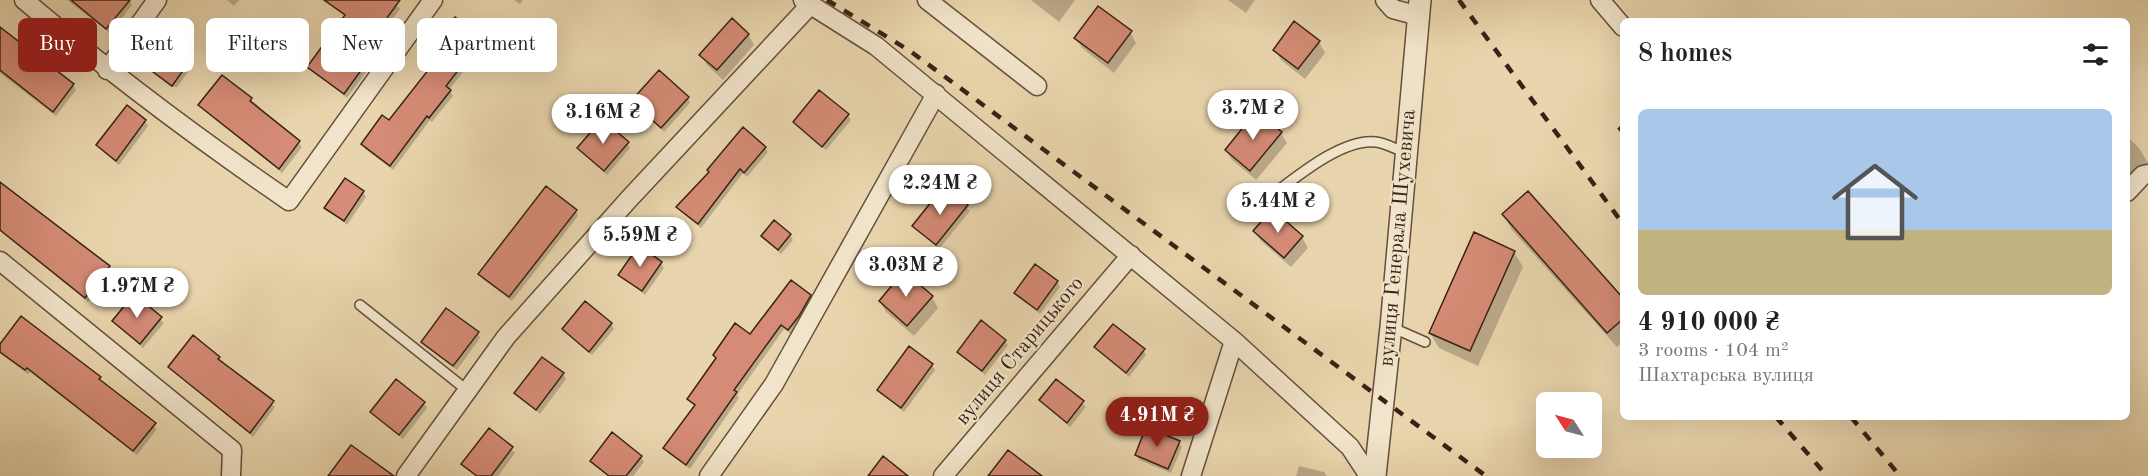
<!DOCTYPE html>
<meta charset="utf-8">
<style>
:root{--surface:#fff;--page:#f6f6f6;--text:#222;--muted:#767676;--accent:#8f2418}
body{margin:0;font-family:"Old Standard TT",serif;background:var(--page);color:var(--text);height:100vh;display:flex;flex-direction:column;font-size:22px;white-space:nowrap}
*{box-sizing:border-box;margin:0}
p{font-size:20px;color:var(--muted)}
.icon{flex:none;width:33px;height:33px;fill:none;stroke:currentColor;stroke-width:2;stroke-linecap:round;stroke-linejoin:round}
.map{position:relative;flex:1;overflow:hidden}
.details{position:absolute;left:1620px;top:18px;width:510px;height:402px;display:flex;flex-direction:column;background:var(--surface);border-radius:9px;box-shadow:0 6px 24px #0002}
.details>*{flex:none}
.hud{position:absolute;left:18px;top:18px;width:570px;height:54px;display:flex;gap:12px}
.needle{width:39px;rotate:306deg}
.tools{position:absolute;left:1536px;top:392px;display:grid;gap:12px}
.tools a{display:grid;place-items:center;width:66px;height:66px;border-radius:9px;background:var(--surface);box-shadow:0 6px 24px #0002;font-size:30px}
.price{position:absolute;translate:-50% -51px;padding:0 14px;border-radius:21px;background:#fff;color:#222;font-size:20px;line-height:39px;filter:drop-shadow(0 2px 3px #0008)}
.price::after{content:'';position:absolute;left:50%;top:36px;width:18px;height:14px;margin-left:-9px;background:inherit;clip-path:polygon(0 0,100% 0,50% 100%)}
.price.current{background:var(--accent);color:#fff}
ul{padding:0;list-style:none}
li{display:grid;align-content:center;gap:12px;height:318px;padding:0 18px}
li span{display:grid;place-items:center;height:186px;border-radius:9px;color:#555}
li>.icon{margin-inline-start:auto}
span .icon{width:108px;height:108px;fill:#fffc;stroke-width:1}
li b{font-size:26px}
h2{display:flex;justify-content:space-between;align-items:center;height:72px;padding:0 18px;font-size:26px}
.tag{padding:0 21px;border-radius:9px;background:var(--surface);box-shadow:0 6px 24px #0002;font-size:21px;line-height:54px}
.tag.current{background:var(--accent);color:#fff}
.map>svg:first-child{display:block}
.shadow{fill:#0003}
.building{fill:#d58b75;stroke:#372216;stroke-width:1.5}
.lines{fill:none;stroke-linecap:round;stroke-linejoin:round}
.service-casing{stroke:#644f3c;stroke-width:12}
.minor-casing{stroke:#644f3c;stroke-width:21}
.tertiary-casing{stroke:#644f3c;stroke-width:24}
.service{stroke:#f1e4ca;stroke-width:9}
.minor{stroke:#f1e4ca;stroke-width:18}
.tertiary{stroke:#f1e4ca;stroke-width:21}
.rail{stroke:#372216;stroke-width:4.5;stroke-dasharray:10 10;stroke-linecap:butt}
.labels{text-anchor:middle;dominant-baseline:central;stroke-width:4.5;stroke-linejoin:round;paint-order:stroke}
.street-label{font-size:21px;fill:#372216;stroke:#f1e4ca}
</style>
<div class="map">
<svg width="2148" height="476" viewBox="0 0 2148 476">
<rect width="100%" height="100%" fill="#e9d5ad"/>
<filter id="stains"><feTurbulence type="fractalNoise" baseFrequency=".00333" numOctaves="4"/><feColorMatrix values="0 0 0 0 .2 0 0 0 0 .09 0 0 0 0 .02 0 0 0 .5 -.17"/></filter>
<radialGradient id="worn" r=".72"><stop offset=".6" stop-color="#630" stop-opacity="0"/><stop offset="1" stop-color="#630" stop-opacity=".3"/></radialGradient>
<!-- shadow -->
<path class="shadow" d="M67 0H129L132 5 110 33Z
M227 0H239L234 6Z
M346 0H392L400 9 360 63 367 71 347 98 309 67 346 17 339 10Z
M514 0H523L520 4Z
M1031 0H1075L1059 22Z
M1228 0H1255L1246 13Z
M0 29 73 85 76 90 56 116 0 73Z
M1130 32 1136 43 1114 73 1082 48 1076 38Z
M748 34 754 45 723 80 707 65 701 55Z
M482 39 485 44 449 90 453 96 432 122 430 120 393 170 365 149 363 144 389 122 444 52 437 43Z
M1319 42 1325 53 1305 79 1281 60 1275 50Z
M191 59 194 64 177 87H171L139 60Z
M688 98 690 103 664 132 633 101Z
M251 99 302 147 282 173 200 105Z
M848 115 851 120 826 150 794 122Z
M145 121 148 126 119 165 101 150 98 145Z
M1281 133 1287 143 1256 180 1232 160 1226 150Z
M2127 136 2139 148 2148 163 2127 185Z
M627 143 630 148 607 175 579 148Z
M765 148 768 152 747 177 743 173 701 228 681 212 678 207Z
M0 185 109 267 112 272 88 302 8 237 0 227Z
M944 188 970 211 939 249 914 226Z
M363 192 366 197 347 225 326 208Z
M576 211 578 216 512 301 483 279 480 274Z
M1272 211 1302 237 1308 248 1291 267 1261 241 1255 231Z
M1504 215 1623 301V342L1617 347 1512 230Z
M790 235 793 240 781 254 762 236Z
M1514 252 1523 267 1478 366 1439 348 1430 333Z
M661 263 664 268 645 295 620 275Z
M905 274 932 297 938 308 914 336 886 312 880 302Z
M1057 282 1060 287 1040 314 1016 293Z
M134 296 164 323 143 348 113 321Z
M810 296 812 301 791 334 784 329 737 395 739 398 690 469 668 453 665 448 695 407 689 399 750 336Z
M611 324 614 329 592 355 564 330Z
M478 333 480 338 457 370 423 342Z
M1005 341 1008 345 985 375 958 352Z
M0 347 99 378 157 429 137 455 30 372 28 374 1 354Z
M1096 347 1143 350 1146 355 1129 377Z
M219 358 275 407 253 437 170 367Z
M932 365 935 370 904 412 878 390Z
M563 374 566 379 540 414 516 394Z
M1056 381 1086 407 1070 427 1040 400Z
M424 403 427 408 403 439 372 412Z
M489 430 515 453 498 476H475L463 464Z
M1179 442 1182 447 1171 473 1139 460 1136 455Z
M641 457 644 462 633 476H608L592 461Z
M1299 466 1324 472 1327 476H1296Z"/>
<!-- building -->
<path class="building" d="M71 0H130L106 29Z
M324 0H400L357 59 365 65 344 94 307 67 345 15Z
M1098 6 1132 31 1108 63 1074 38Z
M455 17 483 38 446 86 451 90 429 118 427 116 390 166 361 144 382 115 389 120 444 50 435 43Z
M732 18 749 34 717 70 699 55Z
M1294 21 1320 41 1298 69 1273 50Z
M0 27 74 84 53 112 0 70Z
M158 32 192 58 172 86 137 60Z
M659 70 689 97 661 128 631 101Z
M222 75 252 98 250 101 300 141 279 169 198 105Z
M819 90 849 114 822 147 793 122Z
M127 105 146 120 116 161 96 145Z
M1256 111 1282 132 1250 171 1225 150Z
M602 119 629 142 604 171 577 148Z
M743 127 766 147 744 173 740 169 698 224 676 207 709 172 707 170Z
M345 178 364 191 344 221 324 208Z
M0 182 110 266 85 298 0 230Z
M546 186 577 210 509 297 478 274Z
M944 186 968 205 936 245 912 226Z
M1528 191 1623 298V319L1607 333 1502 214Z
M1272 209 1303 236 1284 258 1253 231Z
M774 220 791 234 778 250 761 236Z
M1474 232 1515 251 1470 351 1429 333Z
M639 245 662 262 642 291 618 275Z
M1035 264 1058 281 1037 310 1014 293Z
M904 271 933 296 907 326 879 301Z
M791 280 811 295 799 316 788 330 781 325 734 390 737 392 686 465 663 448 695 405 687 399 716 358 713 355 735 323 750 334Z
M134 294 162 317 140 344 112 321Z
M585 301 612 323 589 352 562 329Z
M446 308 479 332 453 366 421 342Z
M21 316 101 377 99 379 156 423 133 451 27 368 25 370 0 352V344Z
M981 320 1006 340 982 371 957 352Z
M1113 324 1145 349 1126 373 1094 347Z
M193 335 220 357 218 359 274 401 250 433 168 367Z
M909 346 933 364 901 408 877 390Z
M542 357 564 373 536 410 514 393Z
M396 379 425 402 399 435 370 412Z
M1056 379 1084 401 1067 423 1039 400Z
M1146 427 1180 441 1168 469 1135 455Z
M489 428 513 447 491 476H477L461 464Z
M612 432 642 456 626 476H609L590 461Z
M351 445 394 476H328Z
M1008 450 1042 476H988Z
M883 456 908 476H868Z"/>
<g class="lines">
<!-- service casing -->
<g class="service-casing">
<path id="service" d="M1256 207C1285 187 1339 137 1376 142 1386 143 1397 150 1407 153
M360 305 468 391
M1391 327 1425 342"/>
</g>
<!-- minor casing -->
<g class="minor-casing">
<path id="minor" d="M24 0C109 72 197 138 289 201L433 0
M803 0 876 46 1234 341 1350 447 1369 476
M927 0 1037 86
M1385 0 1393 9 1419 16
M1600 0 1623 27
M107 70 157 0
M2127 192 2143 175 2148 174
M0 261 232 450 231 476
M406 476 506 337 629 199 811 4
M709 476 774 384 936 94
M943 476 1131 255
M1191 476 1234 341"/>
</g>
<!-- tertiary casing -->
<g class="tertiary-casing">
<path id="tertiary" d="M1375 476 1391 327 1420 0"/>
</g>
<!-- service -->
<use href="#service" class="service"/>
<!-- minor -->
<use href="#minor" class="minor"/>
<!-- tertiary -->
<use href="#tertiary" class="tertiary"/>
<!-- rail -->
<path class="rail" d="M827 0 910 51 1486 476
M1459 0 1623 224
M1619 127 1623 132
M1776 417 1827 476
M1851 417 1900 476"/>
</g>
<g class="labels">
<!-- street labels -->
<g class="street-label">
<text transform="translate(1398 238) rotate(-85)">вулиця Генерала Шухевича</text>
<text transform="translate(1020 351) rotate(-50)">вулиця Старицького</text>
</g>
</g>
<rect width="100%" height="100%" filter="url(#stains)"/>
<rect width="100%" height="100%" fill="url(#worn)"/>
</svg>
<div class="tools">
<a><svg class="needle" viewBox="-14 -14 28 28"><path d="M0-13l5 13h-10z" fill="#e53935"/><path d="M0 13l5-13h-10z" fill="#767676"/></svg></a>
</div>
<b class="price" style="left:1253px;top:141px">3.7M ₴</b>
<b class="price" style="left:603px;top:145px">3.16M ₴</b>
<b class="price" style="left:940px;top:216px">2.24M ₴</b>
<b class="price" style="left:1278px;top:234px">5.44M ₴</b>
<b class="price" style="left:640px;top:268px">5.59M ₴</b>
<b class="price" style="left:906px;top:298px">3.03M ₴</b>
<b class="price" style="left:137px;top:319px">1.97M ₴</b>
<b class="price current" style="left:1157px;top:448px">4.91M ₴</b>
<div class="hud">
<a class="tag current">Buy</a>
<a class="tag">Rent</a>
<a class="tag">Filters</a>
<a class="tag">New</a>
<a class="tag">Apartment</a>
</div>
<section class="details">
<h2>8 homes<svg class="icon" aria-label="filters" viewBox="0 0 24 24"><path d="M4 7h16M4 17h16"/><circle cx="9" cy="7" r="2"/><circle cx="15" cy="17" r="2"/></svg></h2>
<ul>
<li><span style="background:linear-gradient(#a9c7e8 65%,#c2b280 0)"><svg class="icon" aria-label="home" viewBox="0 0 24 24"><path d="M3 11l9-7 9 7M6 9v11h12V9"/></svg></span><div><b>4 910 000 ₴</b><p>3 rooms · 104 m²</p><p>Шахтарська вулиця</p></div></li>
</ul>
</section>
</div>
